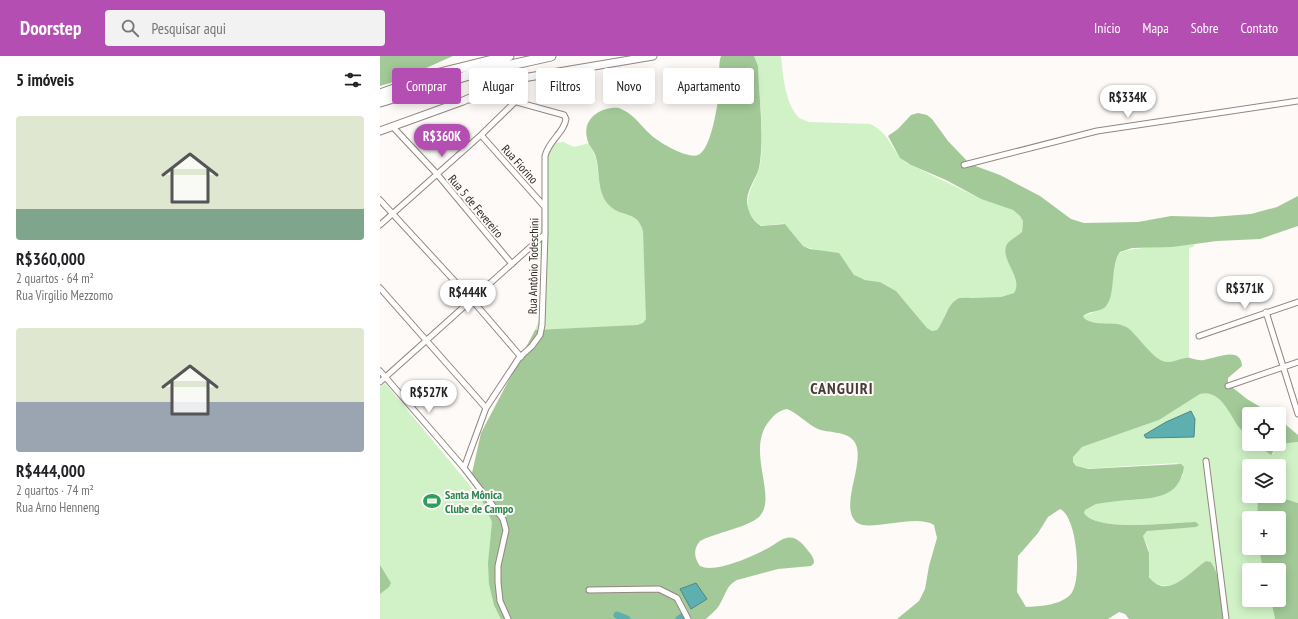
<!DOCTYPE html>
<html lang="pt">
<meta charset="utf-8">
<style>
:root{--surface:#fff;--page:#f2f2f2;--text:#202124;--muted:#757577;--accent:#b54eb2}
body{margin:0;font-family:"PT Sans Narrow",sans-serif;background:var(--page);color:var(--text);height:100vh;display:flex;flex-direction:column;font-size:15px;white-space:nowrap}
*{box-sizing:border-box;margin:0}
p{font-size:13px;color:var(--muted)}
.icon{flex:none;width:22px;height:22px;fill:none;stroke:currentColor;stroke-width:2;stroke-linecap:round;stroke-linejoin:round}
.map{position:relative;flex:1;overflow:hidden}
.drawer{display:flex;flex-direction:column;background:var(--surface);width:380px}
.drawer>*{flex:none}
.banner{position:absolute;left:12px;top:12px;width:380px;height:36px;display:flex;gap:8px}
.fabs{position:absolute;left:862px;top:351px;display:grid;gap:8px}
.fabs a{display:grid;place-items:center;width:44px;height:44px;border-radius:4px;background:var(--surface);box-shadow:0 2px 10px #0003;font-size:20px}
.price{position:absolute;translate:-50% -34px;padding:0 9px;border-radius:14px;background:#fff;color:#222;font-size:13px;line-height:26px;filter:drop-shadow(0 1px 2px #0008)}
.price::after{content:'';position:absolute;left:50%;top:24px;width:12px;height:9px;margin-left:-6px;background:inherit;clip-path:polygon(0 0,100% 0,50% 100%)}
.price.selected{background:var(--accent);color:#fff}
ul{padding:0;list-style:none}
li{display:grid;align-content:center;gap:8px;height:212px;padding:0 16px}
li span{display:grid;place-items:center;height:124px;border-radius:4px;color:#555}
li>.icon{margin-inline-start:auto}
span .icon{width:72px;height:72px;fill:#fffc;stroke-width:1}
li b{font-size:17px}
h2{display:flex;justify-content:space-between;align-items:center;height:48px;padding:0 16px;font-size:17px}
.pill{padding:0 14px;border-radius:4px;background:var(--surface);box-shadow:0 2px 10px #0003;font-size:14px;line-height:36px}
.pill.selected{background:var(--accent);color:#fff}
header{display:flex;align-items:center;gap:24px;box-sizing:border-box;height:56px;padding:0 20px;background:var(--accent);color:#fff}
header strong{font-size:19px}
nav{display:flex;gap:22px;margin-inline-start:auto;font-size:14px}
.search{width:280px;height:36px;background:var(--page);display:flex;align-items:center;gap:10px;box-sizing:border-box;padding:0 14px;border-radius:4px;color:var(--muted);font-size:15px}
main{display:flex;flex:1;min-height:0}
.map>svg:first-child{display:block}
.green{fill:#d0f2c6}
.forest{fill:#a2c997;fill-rule:evenodd}
.water{fill:#5eafb0;stroke:#4f8686}
.lines{fill:none;stroke-linecap:round;stroke-linejoin:round}
.river{stroke:#5eafb0;stroke-width:7}
.street-casing{stroke:#94867f;stroke-width:7}
.secondary-casing{stroke:#94867f;stroke-width:9}
.highway-casing{stroke:#94867f;stroke-width:11}
.street{stroke:#fff;stroke-width:5}
.secondary{stroke:#fff;stroke-width:7}
.highway{stroke:#fff;stroke-width:9}
.labels{text-anchor:middle;dominant-baseline:central;stroke-width:4;stroke-linejoin:round;paint-order:stroke}
.street-label{font-size:12px;fill:#2d2724;stroke:#fdfaf8}
.leisure-label{font-size:12px;font-weight:bold;fill:#27864d;stroke:#fdfaf8;text-anchor:start}
.district-label{font-size:16px;font-weight:bold;letter-spacing:1px;fill:#463a34;stroke:#fdfaf8}
</style>
<header>
<strong>Doorstep</strong>
<div class="search"><svg class="icon" aria-label="search" viewBox="0 0 24 24"><circle cx="10" cy="10" r="6"/><path d="M15 15l6 6"/></svg>Pesquisar aqui</div>
<nav><a>Início</a><a>Mapa</a><a>Sobre</a><a>Contato</a></nav>
</header>
<main>
<section class="drawer">
<h2>5 imóveis<svg class="icon" aria-label="filters" viewBox="0 0 24 24"><path d="M4 7h16M4 17h16"/><circle cx="9" cy="7" r="2"/><circle cx="15" cy="17" r="2"/></svg></h2>
<ul>
<li><span style="background:linear-gradient(#dfe7d0 75%,#7fa58c 0)"><svg class="icon" aria-label="home" viewBox="0 0 24 24"><path d="M3 11l9-7 9 7M6 9v11h12V9"/></svg></span><div><b>R$360,000</b><p>2 quartos · 64 m²</p><p>Rua Virgilio Mezzomo</p></div></li>
<li><span style="background:linear-gradient(#dfe7d0 60%,#9aa5b1 0)"><svg class="icon" aria-label="home" viewBox="0 0 24 24"><path d="M3 11l9-7 9 7M6 9v11h12V9"/></svg></span><div><b>R$444,000</b><p>2 quartos · 74 m²</p><p>Rua Arno Henneng</p></div></li>
</ul>
</section>
<div class="map">
<svg width="918" height="563" viewBox="0 0 918 563">
<rect width="100%" height="100%" fill="#fdfaf8"/>
<!-- green -->
<path class="green" d="M374 0H401C403 20 405 47 419 62L429 66 490 68C510 77 510 93 525 106L601 143 633 154 640 160 643 165 642 176C638 180 631 183 628 188 619 204 644 223 634 237L621 241H591L567 254 561 269 557 274 552 275 547 272 516 235 500 226 480 223 474 219 467 209 437 194 423 190 405 168C396 166 383 174 376 166 357 147 376 128 380 109 385 79 379 41 378 10Z
M183 86 194 91 209 87 216 102 220 130 225 143 237 155 254 161 260 165 263 175 267 257 266 263 263 268 248 270 155 274 160 261 162 244 160 184 164 104 173 87Z
M815 188 813 191 809 192V302C800 304 790 309 782 305 767 299 760 279 746 271 733 264 715 272 704 262L703 260 720 254C723 245 736 200 740 197 746 191 803 190 815 188Z
M5 327 121 467 124 563H0V331Z
M826 336C847 340 854 368 869 381V388H876L882 393 893 398 898 388 918 386V447L896 440H899V410H869V440H878L877 462H869V492H879L883 514H869V544H891L895 563H844C842 543 842 523 831 506L826 505C813 514 799 534 780 529 775 528 771 525 769 519 767 512 770 505 769 497 769 491 765 486 763 480L767 475 772 473 816 471V466C793 466 717 477 704 457L705 454C717 443 735 447 750 443 765 440 781 434 796 430L803 419 797 407 701 413 696 410 693 406V401L702 391 779 364 820 338Z"/>
<!-- forest -->
<path class="forest" d="M0 0H73L17 25 0 30Z
M341 0H374L378 10C379 42 384 75 380 106 379 120 368 130 367 144 367 154 372 165 381 170L405 168 423 190 430 193 459 197 474 219 485 224 500 226 516 235 547 272 552 275 557 274C566 263 566 249 579 242L621 241 634 237C644 222 619 204 627 188 631 183 638 180 642 176L643 165 640 160 633 154 601 143 566 124 531 109 520 102 508 80 518 73 531 59 538 57 547 59 552 63 568 85 590 108 620 119 660 140 691 163 704 167 758 166 791 160 832 161 871 158 897 151 918 140V170L880 183 837 185 792 191 752 192 740 196C729 211 737 242 724 252 718 256 709 255 703 260L704 262C716 272 734 263 748 272 760 281 774 307 789 306 796 306 803 301 810 302 815 303 819 305 824 304 837 302 861 290 862 310L848 322V328L867 343 892 358H869V381C865 378 861 374 858 370 849 357 840 333 820 338L779 364 702 391 693 401V406L696 410 708 413 801 408 804 411C799 443 773 442 748 444 737 445 727 446 716 448L705 454 704 457C717 477 793 466 816 466L819 469 816 471 767 475 763 480 769 497V521C787 545 810 516 826 505L831 506C842 523 842 543 844 563H749L745 558 739 556 728 563H517L539 545 545 533 549 510 557 482 554 469C535 457 488 477 476 466 458 449 489 401 473 384 465 375 448 377 438 373 427 368 419 358 407 353 400 354 394 359 390 364 364 394 399 441 379 461 368 471 335 477 320 485 313 493 314 502 320 510 335 518 376 499 390 491 396 488 400 483 407 482 414 480 421 486 425 491 429 496 434 500 434 507L431 510 398 513 357 524C347 529 346 537 341 546 338 553 331 558 326 563H121L114 549 109 528 108 507 112 466 107 454 96 433 92 417 101 377 155 274 257 269 263 267 266 263 263 175C257 153 241 163 228 148 217 135 220 117 216 101 214 94 208 89 207 82 202 62 222 50 239 52 254 58 260 69 271 79 280 87 307 103 318 99 332 94 339 41 340 27 340 19 338 8 341 0ZM680 453C697 460 703 527 690 539 678 550 660 550 646 551L637 536 638 500 658 477 668 461Z
M899 363 918 379V386L899 388Z
M876 388H898L891 399Z
M878 440H896L918 447V563H895L891 544H899V514H883L879 492H899V462H877Z
M0 509 11 527 9 531 0 538Z"/>
<!-- water -->
<path class="water" d="M811 355 815 363 814 381 766 382 764 379 786 366Z
M316 527 327 543 311 553 300 533Z"/>
<g class="lines">
<!-- river -->
<path class="river" d="M237 559 247 563
M299 563 303 560"/>
<!-- street casing -->
<g class="street-casing">
<path id="street" d="M120 29 122 42
M12 70 57 118 132 208
M101 79 164 150
M584 109 717 75 918 45
M0 144 92 244 141 301
M0 169 101 79 135 46
M0 232 106 352
M886 256 918 358
M819 280 918 246
M0 315 84 412 123 463 126 474 118 510V526L120 545 128 563
M0 326 165 178
M848 330 918 306
M826 405 846 563
M84 412 106 352 139 302 152 290 160 279 162 269 165 178V100C169 84 184 77 186 63L184 59 122 42 90 44
M209 534 279 533 297 542 308 563"/>
</g>
<!-- secondary casing -->
<g class="secondary-casing">
<path id="secondary" d="M0 75 83 45 131 24 273 0"/>
</g>
<!-- highway casing -->
<g class="highway-casing">
<path id="highway" d="M0 38 56 18 129 0
M0 46 99 16 171 0"/>
</g>
<!-- street -->
<use href="#street" class="street"/>
<!-- secondary -->
<use href="#secondary" class="secondary"/>
<!-- highway -->
<use href="#highway" class="highway"/>
</g>
<!-- icons -->
<defs>
<g id="stadium-bare" transform="scale(1.38)"><path d="M0-5a6.5 5 0 1 0 0 10a6.5 5 0 1 0 0-10ZM-3.5-1.8h7v3.6h-7Z" fill="#2e9e5b" stroke="#fdfaf8" stroke-width="2.5" paint-order="stroke"/></g>
</defs>
<g fill-rule="evenodd">
<use href="#stadium-bare" x="52" y="445"/>
</g>
<g class="labels">
<!-- street labels -->
<g class="street-label">
<text transform="translate(140 108) rotate(48)">Rua Fiorino</text>
<text transform="translate(96 150) rotate(50)">Rua 5 de Fevereiro</text>
<text transform="translate(153 210) rotate(-89)">Rua Antônio Todeschini</text>
</g>
<!-- leisure labels -->
<g class="leisure-label">
<text x="65" y="438">Santa Mônica<tspan x="65" dy="14">Clube de Campo</tspan></text>
</g>
<!-- district labels -->
<g class="district-label">
<text x="462" y="332">CANGUIRI</text>
</g>
</g>
</svg>
<div class="fabs">
<a><svg class="icon" aria-label="locate" viewBox="0 0 24 24"><circle cx="12" cy="12" r="6"/><path d="M12 2v4M12 18v4M2 12h4M18 12h4"/></svg></a>
<a><svg class="icon" aria-label="layers" viewBox="0 0 24 24"><path d="M12 4l9 5-9 5-9-5zM3 14l9 5 9-5"/></svg></a>
<a>+</a>
<a>−</a>
</div>
<b class="price" style="left:748px;top:63px">R$334K</b>
<b class="price selected" style="left:62px;top:102px">R$360K</b>
<b class="price" style="left:865px;top:254px">R$371K</b>
<b class="price" style="left:88px;top:258px">R$444K</b>
<b class="price" style="left:49px;top:358px">R$527K</b>
<div class="banner">
<a class="pill selected">Comprar</a>
<a class="pill">Alugar</a>
<a class="pill">Filtros</a>
<a class="pill">Novo</a>
<a class="pill">Apartamento</a>
</div>
</div>
</main>
